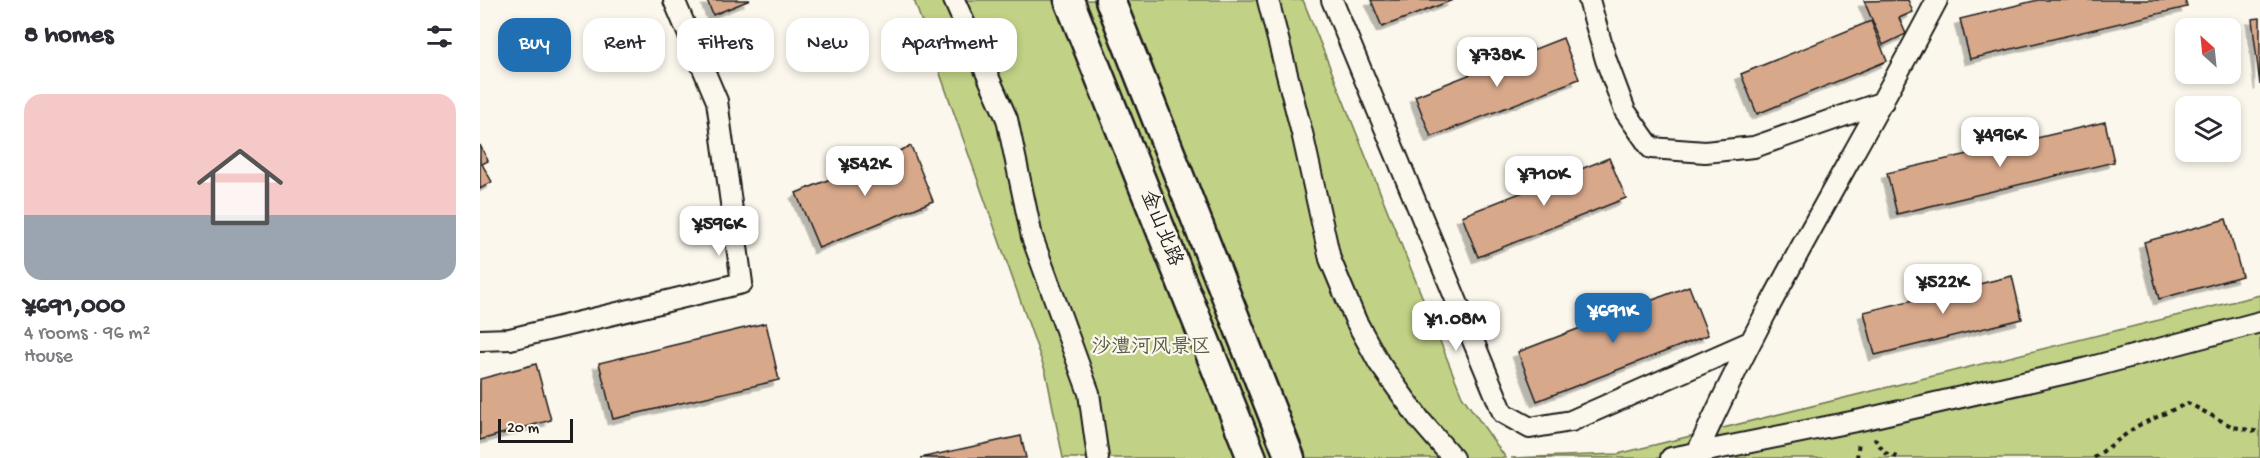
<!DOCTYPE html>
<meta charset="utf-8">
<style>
:root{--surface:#fff;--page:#f2f2f3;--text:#2b2b33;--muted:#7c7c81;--accent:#1f6fb2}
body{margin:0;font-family:"Gochi Hand","LXGW WenKai TC",sans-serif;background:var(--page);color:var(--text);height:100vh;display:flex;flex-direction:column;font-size:22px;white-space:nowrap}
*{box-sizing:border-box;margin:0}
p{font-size:20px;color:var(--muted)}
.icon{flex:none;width:33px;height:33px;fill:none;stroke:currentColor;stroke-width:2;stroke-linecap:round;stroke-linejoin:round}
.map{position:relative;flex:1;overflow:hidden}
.sheet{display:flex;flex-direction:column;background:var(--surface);width:480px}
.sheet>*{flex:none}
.banner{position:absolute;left:18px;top:18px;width:570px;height:54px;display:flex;gap:12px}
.needle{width:39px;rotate:333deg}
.fabs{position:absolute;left:1695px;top:18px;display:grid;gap:12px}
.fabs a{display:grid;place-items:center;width:66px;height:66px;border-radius:12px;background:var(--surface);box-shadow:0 3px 9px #0003;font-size:30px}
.scale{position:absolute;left:18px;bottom:15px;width:75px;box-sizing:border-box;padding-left:6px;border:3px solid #1c1c1c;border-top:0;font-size:16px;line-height:21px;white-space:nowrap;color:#1c1c1c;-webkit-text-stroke:4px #fbf7ec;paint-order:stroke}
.price{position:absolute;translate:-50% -51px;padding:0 14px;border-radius:12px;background:#fff;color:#222;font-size:20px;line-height:39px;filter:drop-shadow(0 2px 3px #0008)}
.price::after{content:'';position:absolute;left:50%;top:36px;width:18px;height:14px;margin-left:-9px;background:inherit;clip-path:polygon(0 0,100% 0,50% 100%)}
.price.selected{background:var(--accent);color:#fff}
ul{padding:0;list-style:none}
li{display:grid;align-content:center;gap:12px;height:318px;padding:0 24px}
li span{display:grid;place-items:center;height:186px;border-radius:18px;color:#555}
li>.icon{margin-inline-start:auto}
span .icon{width:108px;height:108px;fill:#fffc;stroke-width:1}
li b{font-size:26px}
h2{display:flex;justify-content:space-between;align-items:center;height:72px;padding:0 24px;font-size:26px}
.pill{padding:0 21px;border-radius:18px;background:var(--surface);box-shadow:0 3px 9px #0003;font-size:21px;line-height:54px}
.pill.selected{background:var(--accent);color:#fff}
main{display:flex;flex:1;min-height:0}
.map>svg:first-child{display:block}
.green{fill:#c1d185;stroke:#6e7650;stroke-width:1.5}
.building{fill:#d8a88b;stroke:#1c1c1c;stroke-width:1.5;filter:url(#shadow)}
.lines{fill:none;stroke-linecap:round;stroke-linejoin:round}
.street-casing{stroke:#1c1c1c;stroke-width:24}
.secondary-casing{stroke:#1c1c1c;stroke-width:33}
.path{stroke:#1c1c1c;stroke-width:4;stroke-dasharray:4.5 4.5;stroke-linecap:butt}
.street{stroke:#fbf7ec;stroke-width:20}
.secondary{stroke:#fbf7ec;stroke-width:28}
.labels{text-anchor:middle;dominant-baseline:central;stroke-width:4.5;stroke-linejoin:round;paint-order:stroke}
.street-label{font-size:20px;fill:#1c1c1c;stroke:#fbf7ec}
.park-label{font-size:20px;fill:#565b41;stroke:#fbf7ec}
</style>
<main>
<section class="sheet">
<h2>8 homes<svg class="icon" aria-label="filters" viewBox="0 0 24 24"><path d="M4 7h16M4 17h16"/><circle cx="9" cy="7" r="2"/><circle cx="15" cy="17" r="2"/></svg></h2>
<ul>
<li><span style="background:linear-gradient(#f6c9c9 65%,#9aa5b1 0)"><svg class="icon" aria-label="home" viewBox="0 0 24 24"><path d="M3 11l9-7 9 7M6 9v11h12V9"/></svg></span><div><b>¥691,000</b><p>4 rooms · 96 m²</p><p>House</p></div></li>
</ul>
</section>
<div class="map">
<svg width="1780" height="458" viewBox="0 0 1780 458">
<defs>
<filter id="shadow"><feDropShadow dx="-5.5" dy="5.5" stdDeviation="0" flood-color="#0004"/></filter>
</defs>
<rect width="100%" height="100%" fill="#fbf7ec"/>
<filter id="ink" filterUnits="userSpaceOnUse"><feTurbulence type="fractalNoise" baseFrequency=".0167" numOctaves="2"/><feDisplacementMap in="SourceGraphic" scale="12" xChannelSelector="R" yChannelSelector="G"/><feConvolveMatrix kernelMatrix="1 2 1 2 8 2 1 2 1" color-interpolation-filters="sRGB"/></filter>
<g filter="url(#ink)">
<!-- green -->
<path class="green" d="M434 0H823L982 396 1026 458H583L566 373Z
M1780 295V458H1031L1138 454Z"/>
<!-- building -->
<path class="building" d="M227 0H270L233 15Z
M891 0H973L902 27Z
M1428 0 1433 12 1419 18 1426 34 1403 45 1384 1Z
M1558 0H1705L1707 7 1490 59 1480 19Z
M1780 18V85L1772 19Z
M1391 21 1407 61 1277 114 1261 74Z
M1083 38 1099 79 951 137 935 96Z
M1625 122 1634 162 1417 214 1407 173Z
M0 145 8 161 2 164 12 182 0 189Z
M431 146 453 201 339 248 316 193Z
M1129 158 1146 198 998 257 982 216Z
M1746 219 1762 276 1679 299 1664 242Z
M1532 276 1542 319 1395 355 1384 312Z
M1209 286 1228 335 1057 401 1038 352Z
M286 323 299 380 133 419 119 363Z
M56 364 71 420 0 440V379Z
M541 436 546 458H440Z"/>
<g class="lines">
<!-- street casing -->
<g class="street-casing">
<path id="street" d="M474 0 527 119 552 237 609 393 618 458
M788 0 823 137 850 259 876 321 899 363 940 420 973 458
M852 0 1023 413 1050 428 1091 421 1270 342
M1109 0 1126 60 1145 111 1171 148 1225 152 1274 147 1403 102
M0 340 30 339 262 283 237 101 194 0
M1217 453C1287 297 1378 151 1457 0
M1191 458 1381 420 1604 369 1780 322"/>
</g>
<!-- secondary casing -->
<g class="secondary-casing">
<path id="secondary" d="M589 0 772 458
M630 0 810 458"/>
</g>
<!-- path -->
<path class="path" d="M1394 438 1405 453 1420 458
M1377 458 1379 441
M1614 458 1657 426 1708 403 1753 427 1780 432"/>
<!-- street -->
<use href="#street" class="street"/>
<!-- secondary -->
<use href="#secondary" class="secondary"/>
</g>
</g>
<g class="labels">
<!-- street labels -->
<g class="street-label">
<text transform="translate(680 229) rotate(68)">金山北路</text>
</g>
<!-- park labels -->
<g class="park-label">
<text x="671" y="348">沙澧河风景区</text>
</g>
</g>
</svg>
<div class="fabs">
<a><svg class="needle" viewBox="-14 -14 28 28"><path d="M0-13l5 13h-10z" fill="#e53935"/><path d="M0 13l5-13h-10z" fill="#7c7c81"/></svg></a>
<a><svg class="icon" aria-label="layers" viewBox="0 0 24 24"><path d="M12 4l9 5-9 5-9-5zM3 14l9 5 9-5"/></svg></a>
</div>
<div class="scale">20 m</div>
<b class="price" style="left:1017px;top:88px">¥738K</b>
<b class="price" style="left:1520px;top:168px">¥496K</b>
<b class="price" style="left:385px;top:197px">¥542K</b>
<b class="price" style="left:1064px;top:207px">¥710K</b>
<b class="price" style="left:239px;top:257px">¥596K</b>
<b class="price" style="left:1463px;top:315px">¥522K</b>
<b class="price selected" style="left:1133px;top:344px">¥691K</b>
<b class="price" style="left:976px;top:352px">¥1.08M</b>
<div class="banner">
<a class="pill selected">Buy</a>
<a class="pill">Rent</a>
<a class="pill">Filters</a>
<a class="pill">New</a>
<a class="pill">Apartment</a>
</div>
</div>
</main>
